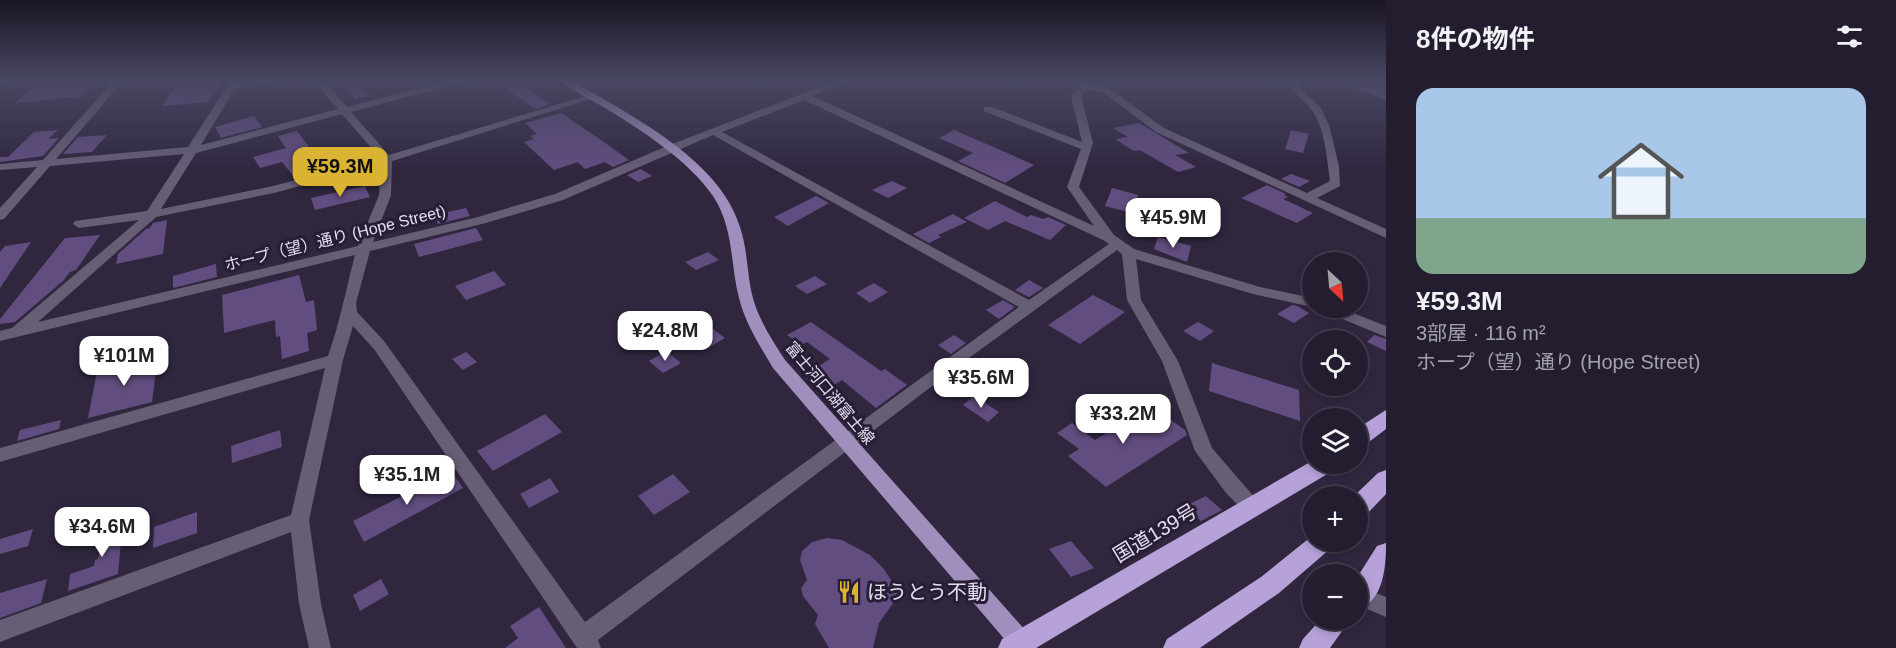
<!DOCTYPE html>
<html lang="ja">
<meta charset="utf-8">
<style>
:root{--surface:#241d2f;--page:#2c2637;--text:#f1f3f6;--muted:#a3a2aa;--line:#413b4b;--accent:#dab333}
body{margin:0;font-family:Arial,"Noto Sans JP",sans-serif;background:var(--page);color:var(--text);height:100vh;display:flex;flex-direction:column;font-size:22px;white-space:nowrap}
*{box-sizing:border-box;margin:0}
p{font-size:20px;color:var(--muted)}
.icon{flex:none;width:33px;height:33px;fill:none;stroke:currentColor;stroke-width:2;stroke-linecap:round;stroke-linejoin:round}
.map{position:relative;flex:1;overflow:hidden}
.details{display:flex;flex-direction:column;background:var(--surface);width:510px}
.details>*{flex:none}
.needle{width:39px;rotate:154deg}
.controls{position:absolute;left:1302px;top:252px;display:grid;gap:12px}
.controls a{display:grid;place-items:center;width:66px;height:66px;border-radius:50%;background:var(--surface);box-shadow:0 3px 9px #0003,0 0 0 2px var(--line);font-size:30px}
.price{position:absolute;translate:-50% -51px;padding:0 14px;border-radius:12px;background:#fff;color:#222;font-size:20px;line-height:39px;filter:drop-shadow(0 2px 3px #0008)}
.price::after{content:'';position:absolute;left:50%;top:36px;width:18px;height:14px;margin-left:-9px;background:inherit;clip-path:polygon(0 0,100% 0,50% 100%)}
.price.current{background:var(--accent);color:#111}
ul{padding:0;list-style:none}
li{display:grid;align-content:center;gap:12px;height:318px;padding:0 30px}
li span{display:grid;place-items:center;height:186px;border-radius:18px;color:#555}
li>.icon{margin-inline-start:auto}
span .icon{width:108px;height:108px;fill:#fffc;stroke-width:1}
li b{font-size:26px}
h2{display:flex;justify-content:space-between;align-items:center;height:72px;padding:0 30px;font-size:26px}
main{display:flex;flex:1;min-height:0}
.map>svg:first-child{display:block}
.building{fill:#614d7f}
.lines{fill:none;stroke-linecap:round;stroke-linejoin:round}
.minor{fill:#665e75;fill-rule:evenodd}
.major{fill:#a08ebd;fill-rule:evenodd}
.highway{fill:#b6a1d9;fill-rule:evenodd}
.labels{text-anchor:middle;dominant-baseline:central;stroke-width:6;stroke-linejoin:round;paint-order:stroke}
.street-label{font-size:16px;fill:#e3dded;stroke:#271d35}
.near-street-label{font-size:20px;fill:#e3dded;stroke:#271d35}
.near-poi-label{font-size:20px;fill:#e3dded;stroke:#271d35;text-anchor:start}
</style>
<main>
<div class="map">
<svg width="1386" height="648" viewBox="0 0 1386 648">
<rect width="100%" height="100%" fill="#30273f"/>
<!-- building -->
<path class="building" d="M41 80H96L79 97 15 103Z
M223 80 208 102 162 106 179 83Z
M509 80H514L550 104 535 109 504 87Z
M1373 80H1386V100L1350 87Z
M357 84 370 96 355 99 344 87Z
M561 113 601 140 629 160 613 167 605 162 585 169 578 162 554 170 524 142 534 139 531 136 537 134 525 123Z
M254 116 262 127 221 138 215 127Z
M1139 123 1189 153 1175 155 1196 167 1178 172 1140 150 1134 151 1115 139 1128 137 1113 128Z
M58 130 48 139 59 138 43 156 0 162V157H8L34 132Z
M954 130 1005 152 1034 165 1005 183 958 161 973 153 939 138Z
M1291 130 1309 134 1303 153 1285 149Z
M297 131 313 152 327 148 340 166 295 178 282 162 260 168 253 157 286 148 278 136Z
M107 135 92 152 63 154 78 137Z
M641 169 652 176 638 182 627 175Z
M1291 174 1310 181 1299 187 1281 179Z
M892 181 907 188 888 198 872 190Z
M1267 185 1286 194 1284 195 1288 197 1283 199 1313 213 1297 223 1241 198Z
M365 186 370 197 315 210 311 198Z
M1112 188 1138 195 1132 213 1105 206Z
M816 196 829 203 788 226 774 217Z
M995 201 1027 217 1031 215 1043 219 1048 217 1066 225 1050 240 1005 221 988 230 964 218Z
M466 208 470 216 438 224 434 215Z
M953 214 967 222 938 235 941 237 929 243 913 234Z
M167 220 163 254 116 264 118 254 146 229 150 228 153 223Z
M476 228 483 240 419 257 414 244Z
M100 235 76 270 70 272 63 281 15 322 0 324V319L65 238Z
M1158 237 1191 246 1187 262 1154 249Z
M31 242 0 288V252L5 246Z
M708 252 719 260 696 270 685 262Z
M216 264 217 277 173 288V276Z
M494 271 506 285 466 300 455 286Z
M299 275 306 302 314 300 317 330 307 333 309 351 282 359 280 336 276 337 275 320 224 333 222 295Z
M815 276 827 284 807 294 795 286Z
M1029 280 1043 288 1029 297 1015 290Z
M874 283 888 292 870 303 856 293Z
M1093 295 1125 312 1080 344 1048 325Z
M1003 300 1015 307 999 319 986 310Z
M1292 305 1297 306 1309 313 1294 323 1277 314Z
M811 322 881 371 885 369 907 385 876 408 842 380 832 386 812 370 830 359 807 342 801 345 787 335Z
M1198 322 1214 331 1200 341 1183 331Z
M709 326 725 338 708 348 692 335Z
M954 335 966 343 951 354 938 345Z
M1374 335 1386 339V351L1367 342Z
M666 351 681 363 663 373 649 361Z
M466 352 477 362 463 370 452 359Z
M158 355 152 402 88 418 97 371Z
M1212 363 1299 390 1300 421 1209 391Z
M982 369 1002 382 988 393 968 380Z
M974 396 999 412 988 422 963 405Z
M1151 406 1185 430 1187 435 1106 487 1068 456 1079 449 1057 433 1072 423 1095 440Z
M545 414 562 432 493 471 477 451Z
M61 420 59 429 17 441 20 430Z
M280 430 282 447 232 463 231 446Z
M451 471 463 488 364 542 353 521Z
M673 474 690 492 654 515 638 496Z
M550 478 559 492 529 508 520 494Z
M1206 496 1222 510 1201 521 1185 506Z
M197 512V533L153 548 154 527Z
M123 518 118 574 68 591 70 574 94 566 95 560 98 559 104 523Z
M33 529 28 546 0 554V539Z
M827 538 842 540 870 555 883 568 897 589 896 599 879 623 873 648H829L815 624 818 615 803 596 801 588 807 580 800 560 802 551 812 542Z
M1071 541 1094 568 1071 577 1049 549Z
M47 579 41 603 0 618V593Z
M381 579 389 594 360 611 353 595Z
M539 607 566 648H505L518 638 510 626Z"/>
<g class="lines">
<!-- minor -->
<path class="minor" d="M0 80H8L0 86Z
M114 80H124L56 159 188 147 231 80H241L239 83 256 80H273L234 90 201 145 338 109 313 80H323L347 107 451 80H466L464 82 351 112 389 155 589 95 597 97 392 161 391 195 373 242 478 217 555 194 667 146 838 80H851L813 96 1094 226 1067 187 1081 149 984 111V107H992L1082 142 1071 96 1081 85 1075 80H1085L1110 89 1164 128 1307 193 1330 181C1327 159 1325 127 1311 109 1303 99 1292 93 1287 80H1297L1302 90 1320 107 1329 125 1339 166 1340 186 1317 198 1386 229V238L1156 132 1104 93 1088 89 1081 96 1093 143 1079 187 1114 235 1134 249 1260 287 1312 298V307L1253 294 1136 259 1141 300 1178 361 1212 448 1262 506 1259 512 1252 514 1245 512 1226 493 1195 451 1162 361 1127 300 1122 254 1117 250 969 358 598 640 601 648H577L374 349 353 326 343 360 309 520 321 604 331 648H309L299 604 291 532 0 642V620L291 515 325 368 0 462V448L328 356C340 322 346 289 355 255L0 341V331L12 328 139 220 79 228 73 224 75 221 147 211 184 154 50 166 4 219 0 220V208L37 167 0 170V164L43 160ZM804 100 1103 240 1109 244 1029 300 722 132ZM342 114 380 158 273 186 161 209 196 153ZM713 135 1019 307 585 622 384 341 357 312 356 303 370 251 486 223 563 200ZM381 164 379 195 358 246 38 322 156 217 274 193Z
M1321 308H1340L1386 326V337L1323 311Z
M1358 586 1386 597V617L1358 605Z"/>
<!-- major -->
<path class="major" d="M560 80H571C629 115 719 158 740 227 747 248 747 269 751 290 756 316 771 338 785 360L1034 640 1037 648H1012L773 368C760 346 745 323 739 298 730 263 734 228 713 196 687 159 645 133 607 109 592 100 573 92 560 80Z"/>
<!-- highway -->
<path class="highway" d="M1386 410V429L1365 445 1358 447V428Z
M1312 461V464H1337L1334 470 1036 648H998L1002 639Z
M1386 470V494L1366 515 1358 517V496H1354L1378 473Z
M1312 536V542H1334L1330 549 1279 593 1200 648H1163L1167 639 1261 577Z
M1386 543C1386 566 1384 601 1358 609V576L1377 546Z
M1320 620H1350L1330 648H1299L1303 639Z"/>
</g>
<!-- sky -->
<linearGradient id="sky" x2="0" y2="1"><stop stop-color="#1a1523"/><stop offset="0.47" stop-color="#484763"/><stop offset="1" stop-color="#484763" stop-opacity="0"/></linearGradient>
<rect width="1386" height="170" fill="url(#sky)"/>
<!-- icons -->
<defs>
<g id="restaurant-bare" transform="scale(1.8)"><path d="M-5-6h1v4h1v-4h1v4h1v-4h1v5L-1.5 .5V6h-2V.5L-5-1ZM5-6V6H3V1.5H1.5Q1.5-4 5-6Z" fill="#dab333" stroke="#271d35" stroke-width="2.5" paint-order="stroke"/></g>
</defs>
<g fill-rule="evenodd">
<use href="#restaurant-bare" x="849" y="592"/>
</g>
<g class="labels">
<!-- street labels -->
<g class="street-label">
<text transform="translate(335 238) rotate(-14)">ホープ（望）通り (Hope Street)</text>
<text transform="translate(830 393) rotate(50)">富士河口湖富士線</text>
</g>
<!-- near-street labels -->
<g class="near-street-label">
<text transform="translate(1155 533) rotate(-31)">国道139号</text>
</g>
<!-- near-poi labels -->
<g class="near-poi-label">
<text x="867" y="592">ほうとう不動</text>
</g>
</g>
</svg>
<div class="controls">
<a><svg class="needle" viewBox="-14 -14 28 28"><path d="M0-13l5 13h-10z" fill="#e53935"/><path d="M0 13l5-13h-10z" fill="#a3a2aa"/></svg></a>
<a><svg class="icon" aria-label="locate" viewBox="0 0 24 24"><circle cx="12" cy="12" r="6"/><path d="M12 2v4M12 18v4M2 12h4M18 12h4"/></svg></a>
<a><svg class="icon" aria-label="layers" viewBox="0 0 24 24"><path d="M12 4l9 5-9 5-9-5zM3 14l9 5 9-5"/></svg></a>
<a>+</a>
<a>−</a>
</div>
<b class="price current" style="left:340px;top:198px">¥59.3M</b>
<b class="price" style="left:1173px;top:249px">¥45.9M</b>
<b class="price" style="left:665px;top:362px">¥24.8M</b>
<b class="price" style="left:124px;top:387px">¥101M</b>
<b class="price" style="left:981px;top:409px">¥35.6M</b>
<b class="price" style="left:1123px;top:445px">¥33.2M</b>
<b class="price" style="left:407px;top:506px">¥35.1M</b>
<b class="price" style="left:102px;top:558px">¥34.6M</b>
</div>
<section class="details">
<h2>8件の物件<svg class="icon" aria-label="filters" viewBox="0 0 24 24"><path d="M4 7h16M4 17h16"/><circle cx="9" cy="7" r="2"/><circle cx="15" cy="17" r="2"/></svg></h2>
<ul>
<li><span style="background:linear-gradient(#a9c7e8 70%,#7fa58c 0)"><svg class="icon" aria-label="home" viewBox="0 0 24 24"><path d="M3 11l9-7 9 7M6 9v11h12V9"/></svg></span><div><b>¥59.3M</b><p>3部屋 · 116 m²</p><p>ホープ（望）通り (Hope Street)</p></div></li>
</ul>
</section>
</main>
